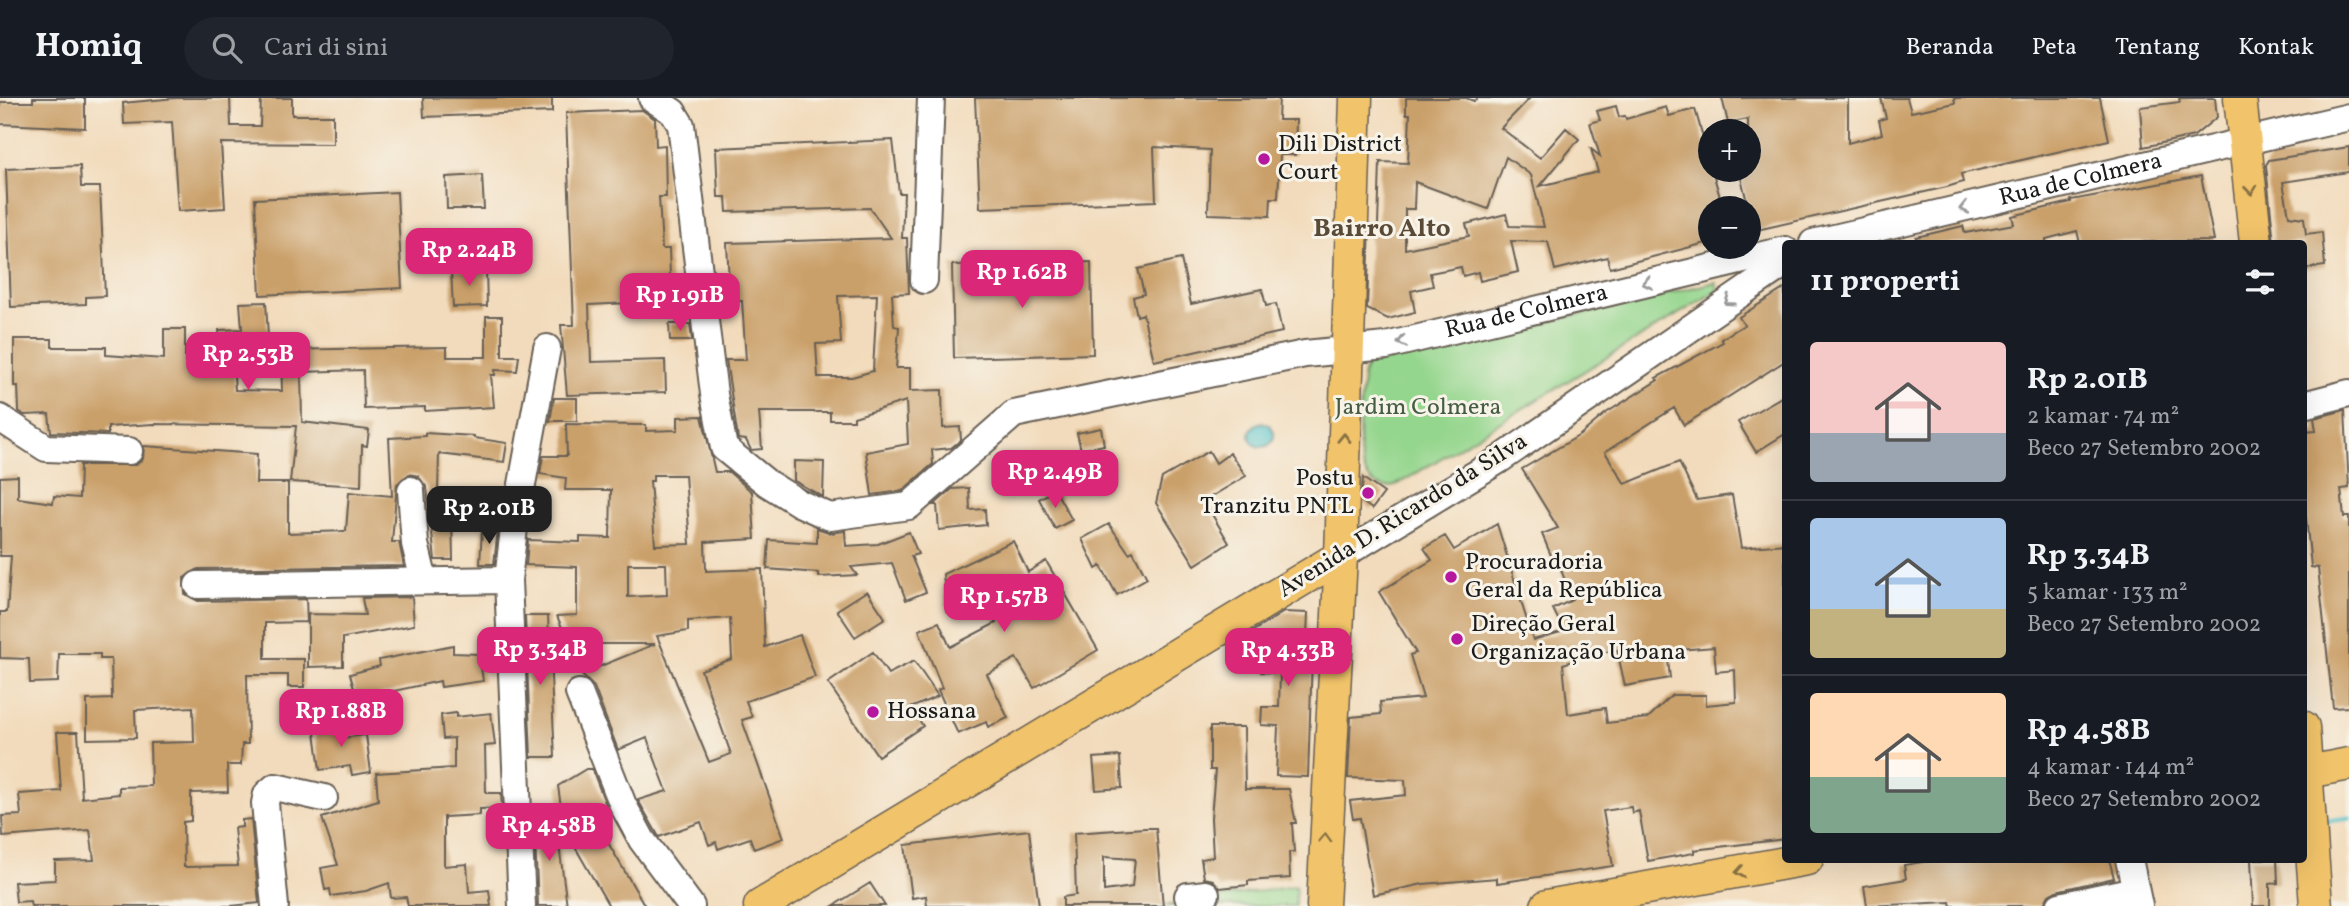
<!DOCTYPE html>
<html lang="id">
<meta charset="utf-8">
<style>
:root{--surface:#171b24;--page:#20242c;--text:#f1f3f6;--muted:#9ea1a6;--line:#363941;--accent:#db2777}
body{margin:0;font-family:Vollkorn,serif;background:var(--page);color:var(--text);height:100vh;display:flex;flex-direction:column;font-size:26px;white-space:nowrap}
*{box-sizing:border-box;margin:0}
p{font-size:23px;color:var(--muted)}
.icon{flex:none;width:38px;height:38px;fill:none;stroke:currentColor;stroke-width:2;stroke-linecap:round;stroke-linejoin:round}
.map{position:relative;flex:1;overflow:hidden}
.side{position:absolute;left:1782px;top:142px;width:525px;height:623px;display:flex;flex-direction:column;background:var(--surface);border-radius:7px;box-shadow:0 7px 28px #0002}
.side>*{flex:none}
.buttons{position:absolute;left:1698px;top:21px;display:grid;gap:14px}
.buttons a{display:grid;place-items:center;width:63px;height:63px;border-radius:50%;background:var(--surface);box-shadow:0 7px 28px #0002;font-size:35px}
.price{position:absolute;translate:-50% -60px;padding:0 16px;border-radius:14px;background:var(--accent);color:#fff;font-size:23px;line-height:46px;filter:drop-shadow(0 2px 4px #0008)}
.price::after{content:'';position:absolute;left:50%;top:42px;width:21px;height:16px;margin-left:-10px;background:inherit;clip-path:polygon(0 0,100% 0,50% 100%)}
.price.on{background:#222;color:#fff}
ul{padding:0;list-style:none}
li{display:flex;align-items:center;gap:21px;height:175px;padding:0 28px}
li+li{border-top:2px solid var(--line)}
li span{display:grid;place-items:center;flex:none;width:196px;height:140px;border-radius:7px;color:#555}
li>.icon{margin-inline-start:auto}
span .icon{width:84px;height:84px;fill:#fffc;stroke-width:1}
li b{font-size:30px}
h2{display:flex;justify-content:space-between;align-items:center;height:84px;padding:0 28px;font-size:30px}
header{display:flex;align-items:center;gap:42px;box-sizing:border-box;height:98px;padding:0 35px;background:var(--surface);border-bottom:2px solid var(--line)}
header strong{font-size:33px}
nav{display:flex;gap:38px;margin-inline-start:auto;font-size:24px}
.search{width:490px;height:63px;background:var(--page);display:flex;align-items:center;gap:18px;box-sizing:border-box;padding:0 24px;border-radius:38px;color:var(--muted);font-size:26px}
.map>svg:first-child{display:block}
.green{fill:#94d68d;stroke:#587954;stroke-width:2}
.water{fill:#54c2c9;stroke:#386f72;stroke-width:2}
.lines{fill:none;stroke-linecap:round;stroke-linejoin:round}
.stream{stroke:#54c2c9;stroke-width:5}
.building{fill:#caa06a;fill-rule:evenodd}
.minor-casing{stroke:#675f54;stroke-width:30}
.major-casing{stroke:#675f54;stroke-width:35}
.minor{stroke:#fff;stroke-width:26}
.major{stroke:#f1c36a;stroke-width:32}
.oneway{stroke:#867043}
.oneway2{stroke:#999}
.poi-dot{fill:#b5179e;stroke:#f7f3e8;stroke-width:2.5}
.labels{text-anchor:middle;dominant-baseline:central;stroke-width:6;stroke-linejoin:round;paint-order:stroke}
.poi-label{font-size:24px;fill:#1c1c1c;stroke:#f7f3e8;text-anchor:start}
.street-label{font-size:24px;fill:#1c1c1c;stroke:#f7f3e8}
.park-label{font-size:24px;fill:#465d44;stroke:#f7f3e8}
.neighbourhood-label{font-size:26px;font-weight:bold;fill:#594a37;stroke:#f7f3e8}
</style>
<header>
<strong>Homiq</strong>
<div class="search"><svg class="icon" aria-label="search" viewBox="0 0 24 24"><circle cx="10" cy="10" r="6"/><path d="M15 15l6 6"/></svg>Cari di sini</div>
<nav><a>Beranda</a><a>Peta</a><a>Tentang</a><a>Kontak</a></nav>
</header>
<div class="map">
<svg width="2349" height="808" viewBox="0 0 2349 808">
<rect width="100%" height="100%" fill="#f7f3e8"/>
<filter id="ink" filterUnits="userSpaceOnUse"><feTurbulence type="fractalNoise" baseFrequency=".0143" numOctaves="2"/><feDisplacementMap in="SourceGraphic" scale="14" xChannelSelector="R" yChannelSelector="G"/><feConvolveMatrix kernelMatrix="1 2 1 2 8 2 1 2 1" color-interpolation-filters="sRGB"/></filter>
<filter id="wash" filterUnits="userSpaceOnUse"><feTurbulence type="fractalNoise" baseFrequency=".00686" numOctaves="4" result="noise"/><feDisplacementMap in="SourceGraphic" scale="28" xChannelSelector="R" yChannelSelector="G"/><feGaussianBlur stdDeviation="1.57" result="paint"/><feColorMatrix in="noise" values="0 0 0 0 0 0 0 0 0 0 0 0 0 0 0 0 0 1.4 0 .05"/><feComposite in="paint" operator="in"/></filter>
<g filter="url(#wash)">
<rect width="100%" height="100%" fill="#f2dbbc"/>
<!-- green -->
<path class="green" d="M1716 184 1718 192 1395 388C1344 399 1362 307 1363 277L1367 267Z
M1296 788 1295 808H1162Z"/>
<!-- water -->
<path class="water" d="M1250 337a12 12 0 1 1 24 0a12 12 0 1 1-24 0Z"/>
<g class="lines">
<!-- stream -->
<path class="stream" d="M2320 724 2349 720"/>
</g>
<g id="blocks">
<!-- building -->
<path class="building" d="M33 0H85V30L0 26V4H33Z
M176 0H230L231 28H260L261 0H292V17H333V46L221 45 225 110 178 113 172 24 124 26 123 5Z
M423 0H552V14L424 19Z
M975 0H1279L1278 22H1296L1295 57H1280L1278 100H1271L1270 118 1208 116 1210 52 1154 49 1156 103 980 110Z
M1406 0H1466L1474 3 1478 0H1530L1501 30 1540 60 1566 30 1579 41 1540 88 1598 74 1591 51 1600 58 1590 25 1600 22 1597 13 1616 8 1619 19 1625 18 1626 21 1666 9 1669 18 1695 11 1723 110H1710V144L1610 170 1607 159 1555 172 1548 144 1511 143 1518 174 1480 183 1478 174 1463 178 1461 169 1430 175 1433 188 1411 193 1415 214 1388 221 1367 211 1370 127H1378L1380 64 1408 65 1410 16H1406ZM1506 59 1531 77 1544 129 1509 128 1506 116 1466 126 1469 138 1405 151V111H1414L1415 84 1488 111Z
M1722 0H1848V45L1882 36 1879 22 1886 20 1881 0H1907L1911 14 1955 5 1954 0H2100L2109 42 1961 76 1963 84 1947 89 1748 134 1750 116 1739 72H1748V21L1728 25Z
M2179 0H2215L2217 19 2194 38 2143 49 2140 9 2180 4Z
M642 12 655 21 656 48 665 47 666 99H659L662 151H669L671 203 589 207 591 264 665 262 666 294 567 297 561 227H574L566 15Z
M893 42 899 95H904L902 140H907L909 195 892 196 894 228 899 229 896 270H910V293L942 292 943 330 960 329 961 342 951 350 932 352 933 366 902 393 872 397 866 354 908 346 906 303 854 319V322H830V314H759L762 351 751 352 746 342 738 341 726 262H746L742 203H730L727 145 891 140 870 110 727 114 726 99H718L716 50ZM877 197 873 273 852 279H818L816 246 841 245 838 198Z
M2349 49V74L2283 84 2289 118 2304 120 2306 136 2322 134 2325 168 2303 171V145H2274L2266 67 2269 62Z
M80 68 81 89H100L105 198 86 199V206L11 209 6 71Z
M482 77 484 111H447L446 79Z
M2201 78 2214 143 2080 145 2077 133 2046 141V145H1916V139L1963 128 1965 135 2014 126 2012 118 2071 104V102Z
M397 94 402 190 260 197 255 101Z
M1181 161 1191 206 1262 191 1266 208 1276 206 1282 234 1154 263 1143 216 1137 218 1133 199 1144 196 1138 171Z
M1091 164 1093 256 954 260 952 167Z
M486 171 487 208 453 209 451 172Z
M1785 190V263L1684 327 1674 310 1605 354 1625 386 1679 364 1697 402 1732 397 1741 450 1785 446V741L1694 752V755L1648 763 1639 713 1632 715 1631 709 1603 713 1613 768 1497 785V780L1423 786 1373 797 1360 720 1353 721 1350 703 1406 697 1405 682 1348 680 1351 619 1381 616 1380 604 1423 600 1410 557 1416 555 1379 494 1432 462 1424 450 1445 438 1454 452 1497 426 1533 542 1564 533 1553 511 1572 502 1556 458 1552 460 1542 436 1558 430 1522 371 1580 337 1606 315 1658 282 1656 280 1723 244 1721 241 1744 227 1739 219ZM1714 549 1716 574 1735 572 1736 604 1706 607V597H1672L1648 620 1607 625 1605 610 1568 616 1563 566 1573 563 1572 560 1617 552 1625 588 1670 580 1667 553Z
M266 204 269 256 221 259 219 232 242 231 240 205Z
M486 218H502V258H519L517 273 495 272V277H491L494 309 425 313V309L364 311 363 272 301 274 302 324 369 332 367 348 362 347 361 388 290 384 296 328 153 326 108 329V336L51 334 49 316 24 317 19 313 18 288H14V241H52V249H106V257L164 261V231H185V264H233L235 292 282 293 281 252 447 249V259H486Z
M669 226H690L692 243H670Z
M1785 297V336L1756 354 1738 324Z
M554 300H577V323H550Z
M2345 312 2349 390 2341 391 2344 419H2349V609L2333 610 2318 470 2311 469 2303 388V334L2316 333 2314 320Z
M702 318 715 374H729L752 394 755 441 705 444 706 473 762 471 765 549 800 537 815 579 746 603 752 619 742 622 784 740 754 751 750 740 718 751 716 744 709 747 701 724 659 739 638 702 667 693 647 640 618 652 594 589 581 576 655 546H569L557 518 577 517V469L526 467 528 442 580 444V439L610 440 611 392H565L566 380 540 376 543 358H567L566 326 646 327V333L678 332V319ZM653 377H685L690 446 655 447 650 383H653ZM628 466H666L667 497 628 499ZM730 520 732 561 701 572 731 656 709 664 657 538 688 533V523Z
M1101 330 1104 347 1081 352 1077 335Z
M425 335 474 338V340L507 345 504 364 439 356 438 393 467 394 466 418H452L453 462H435L427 390 418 378 409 376 397 386 392 444H399L404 468 198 471 184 480 185 496 198 503 306 501 307 524 265 525V561H304V589H288V577H247L248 646H242L241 667H227L228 694 191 695V723L183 724 184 769 238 768 234 730 242 729V722L251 721 259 805 231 808H31L30 803 16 804 14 784 55 782V763L94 762 90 732 3 739 2 718 21 717 19 696 61 693 57 634H78L82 700 119 696V689L151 688 150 645 194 644 193 609 135 612 136 640 87 641V602L112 601 111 561H100V556H59L58 584 30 585 29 561 0 560V514H7L11 458H0V379L18 378V400L53 405 54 398 79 400 80 367H136L143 361 144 348 257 356 256 385H288V435L346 433 349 394 392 398 389 340 425 338Z
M1209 353 1216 365 1230 355 1246 378 1204 403 1229 445 1195 467 1156 405 1162 380Z
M794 363 824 364 823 399 794 383Z
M1363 380 1384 395 1372 411 1361 403Z
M969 390 970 412 985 411 986 427 939 432 937 407H934L952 391Z
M1055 392 1072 422 1055 431 1039 401Z
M1109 426 1129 455 1133 453 1147 480 1117 497 1101 468 1096 471 1082 441Z
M817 430 831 435 845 433 846 448 878 446 909 434 918 456 911 458 926 494 906 502 892 465 851 469 857 477 819 479V475L767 471 769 442 817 445Z
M482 431H498L494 466H480Z
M1013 443 1028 474 1046 463 1098 552 1034 590 1016 560 987 576 1008 620 988 629 986 624 958 636 938 592 942 590 919 532 939 524 950 549 996 525 980 498 947 513 943 476Z
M867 493 885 520 855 539 837 512Z
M412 499 414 527 343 540V568L308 569V516L365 517 362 500Z
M1284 514 1308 515 1306 559H1312L1308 679 1276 678 1278 628 1261 627 1262 609H1279L1280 575 1261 574 1263 543 1247 553 1240 541Z
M525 518H548L555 659H531Z
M453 547V555L479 556 483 583 441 589 440 583 357 601 350 576 380 568 379 562Z
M873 554 888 576 914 563 938 598 911 610 923 628 878 658 828 585Z
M456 615V619L491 615 495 647 485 648 486 695H501L502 710 480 711V717L444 719V768L467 766 469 794 489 792 491 808H408L406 799 391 800 389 785 366 793 331 798 330 791 325 792 321 770 338 767 322 720 378 702 376 675 454 670V640L443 641 441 617Z
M339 623 342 640 366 637 371 674 352 677 350 668 320 672 314 626Z
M1210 629H1244L1245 691H1289L1296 725H1292L1294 754H1289L1290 780 1248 783V787L1220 790 1213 782 1204 780 1201 761 1213 759 1211 720 1215 672H1210Z
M1120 658 1122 690 1096 692 1093 660Z
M586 671H592L607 710 593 719 645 808H609L556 716H562L558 688Z
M555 716 567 808H538L534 718Z
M1145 730H1156L1163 808H1063V799L1076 797 1074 735ZM1104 759 1135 761 1132 789 1104 793Z
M1029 732 1039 808H927L926 798 912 800 905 747Z
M1941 761H2109L2114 780 2056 793 2049 797 2043 808H1951L1950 804 1867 808 1864 788 1906 781 1904 767Z
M2251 761H2277L2278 785 2270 786V808H2253Z
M870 785 885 808H833Z"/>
</g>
</g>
<g filter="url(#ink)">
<use href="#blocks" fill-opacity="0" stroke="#675f54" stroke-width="2"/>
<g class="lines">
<!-- minor casing -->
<g class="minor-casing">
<g id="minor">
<path id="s1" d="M652 0 673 14 681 27 714 296 724 350 767 385 799 405 830 419 909 408 1014 316 1305 256 1386 248 1785 152"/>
<path id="s2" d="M1813 145 2349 19"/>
<path d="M924 182 931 0"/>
<path d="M2303 307 2349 295"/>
<path d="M0 320 46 350 129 353"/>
<path d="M411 392 415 446 424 483"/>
<path d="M1341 458 1499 362 1785 165"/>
<path d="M198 487 508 482"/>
<path d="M579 595 623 707 642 742 691 808"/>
<path d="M2129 761 2139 808"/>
<path d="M1188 798 1206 796"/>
<path d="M275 808 265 705 267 696 275 689 324 700"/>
<path d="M522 808 508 482 514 430 547 250"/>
<path d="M2060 808 2135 792"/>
</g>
</g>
<!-- major casing -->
<g class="major-casing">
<path id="major" d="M2240 0 2256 145
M2303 629 2316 808
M2303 675 2349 666
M760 808 1341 458
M1323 808 1341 458 1356 0
M1547 808 1807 761"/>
</g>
<!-- minor -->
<use href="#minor" class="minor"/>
<!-- major -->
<use href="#major" class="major"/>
</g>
<!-- one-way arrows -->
<defs><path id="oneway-chevron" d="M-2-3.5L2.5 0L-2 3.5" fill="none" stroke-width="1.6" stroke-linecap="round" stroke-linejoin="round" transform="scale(1.75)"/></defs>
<g class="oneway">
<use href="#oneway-chevron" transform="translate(2251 92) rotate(84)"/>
<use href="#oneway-chevron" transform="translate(1344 340) rotate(-89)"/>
<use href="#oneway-chevron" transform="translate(1325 740) rotate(-88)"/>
<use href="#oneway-chevron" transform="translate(1740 774) rotate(170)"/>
</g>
<g class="oneway2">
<use href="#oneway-chevron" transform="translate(1964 110) rotate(167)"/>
<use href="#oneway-chevron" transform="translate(1647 185) rotate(167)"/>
<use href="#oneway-chevron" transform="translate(1729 203) rotate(145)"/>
<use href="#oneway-chevron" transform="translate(1402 244) rotate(167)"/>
</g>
</g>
<!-- markers -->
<g class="poi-dot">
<circle cx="1264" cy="61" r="7"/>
<circle cx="1368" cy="395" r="7"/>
<circle cx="1451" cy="479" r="7"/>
<circle cx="1457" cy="541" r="7"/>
<circle cx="873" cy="614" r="7"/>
</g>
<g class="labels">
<!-- poi labels -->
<g class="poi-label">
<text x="1278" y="47">Dili District<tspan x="1278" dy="28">Court</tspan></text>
<text x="1354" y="381" text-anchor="end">Postu<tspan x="1354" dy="28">Tranzitu PNTL</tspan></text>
<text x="1465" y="465">Procuradoria<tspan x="1465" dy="28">Geral da República</tspan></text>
<text x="1471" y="527">Direção Geral<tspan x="1471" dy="28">Organização Urbana</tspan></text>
<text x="887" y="614">Hossana</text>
</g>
<!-- street labels -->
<g class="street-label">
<text stroke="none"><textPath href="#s2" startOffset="275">Rua de Colmera</textPath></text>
<text stroke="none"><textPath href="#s1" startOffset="1236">Rua de Colmera</textPath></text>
<text transform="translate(1403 418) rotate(-32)">Avenida D. Ricardo da Silva</text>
</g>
<!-- park labels -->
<g class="park-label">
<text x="1418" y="310">Jardim Colmera</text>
</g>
<!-- neighbourhood labels -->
<g class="neighbourhood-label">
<text x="1382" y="131">Bairro Alto</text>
</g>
</g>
</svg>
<div class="buttons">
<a>+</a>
<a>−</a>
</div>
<b class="price" style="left:469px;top:190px">Rp 2.24B</b>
<b class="price" style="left:1022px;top:212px">Rp 1.62B</b>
<b class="price" style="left:680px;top:235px">Rp 1.91B</b>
<b class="price" style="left:248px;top:294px">Rp 2.53B</b>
<b class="price" style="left:1055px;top:412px">Rp 2.49B</b>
<b class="price on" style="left:489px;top:448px">Rp 2.01B</b>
<b class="price" style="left:1004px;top:536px">Rp 1.57B</b>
<b class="price" style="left:540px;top:589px">Rp 3.34B</b>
<b class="price" style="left:1288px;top:590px">Rp 4.33B</b>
<b class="price" style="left:341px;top:651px">Rp 1.88B</b>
<b class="price" style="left:549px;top:765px">Rp 4.58B</b>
<section class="side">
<h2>11 properti<svg class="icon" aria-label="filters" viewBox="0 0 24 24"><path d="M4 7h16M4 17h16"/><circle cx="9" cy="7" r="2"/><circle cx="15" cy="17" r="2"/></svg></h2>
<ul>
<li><span style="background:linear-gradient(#f6c9c9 65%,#9aa5b1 0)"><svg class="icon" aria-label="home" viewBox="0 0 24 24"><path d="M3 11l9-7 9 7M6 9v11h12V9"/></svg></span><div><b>Rp 2.01B</b><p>2 kamar · 74 m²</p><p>Beco 27 Setembro 2002</p></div></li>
<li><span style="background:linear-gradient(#a9c7e8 65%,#c2b280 0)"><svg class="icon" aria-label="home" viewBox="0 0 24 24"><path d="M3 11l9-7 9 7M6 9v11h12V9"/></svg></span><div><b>Rp 3.34B</b><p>5 kamar · 133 m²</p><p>Beco 27 Setembro 2002</p></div></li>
<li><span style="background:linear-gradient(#ffd9b3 60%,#7fa58c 0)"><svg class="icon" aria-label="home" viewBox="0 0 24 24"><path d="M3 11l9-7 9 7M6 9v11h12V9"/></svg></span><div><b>Rp 4.58B</b><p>4 kamar · 144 m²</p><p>Beco 27 Setembro 2002</p></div></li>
</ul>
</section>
</div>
